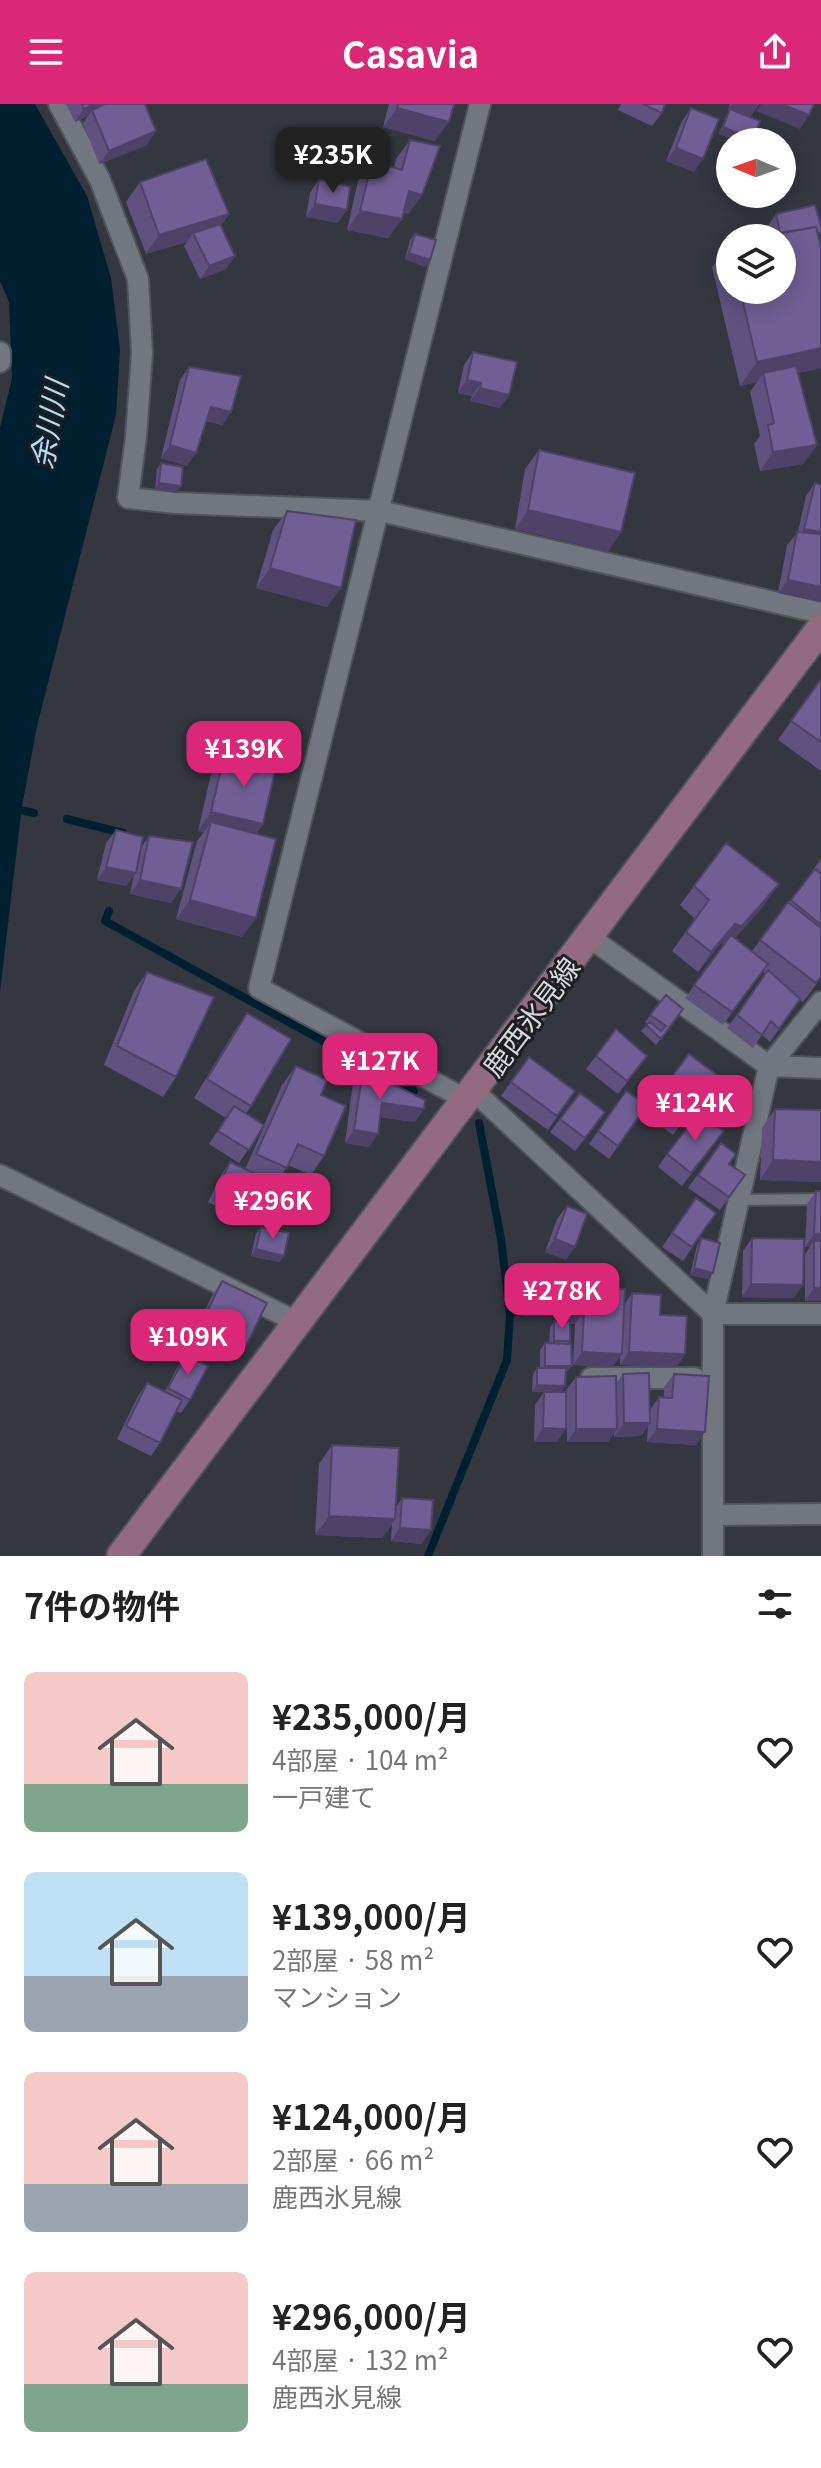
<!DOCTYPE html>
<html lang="ja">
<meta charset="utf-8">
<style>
:root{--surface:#fff;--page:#f2f2f2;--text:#222;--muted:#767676;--accent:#db2777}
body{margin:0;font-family:Georgia,"Noto Sans JP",serif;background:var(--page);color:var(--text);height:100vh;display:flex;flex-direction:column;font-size:30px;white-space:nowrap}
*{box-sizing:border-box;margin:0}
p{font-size:26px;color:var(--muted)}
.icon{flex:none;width:44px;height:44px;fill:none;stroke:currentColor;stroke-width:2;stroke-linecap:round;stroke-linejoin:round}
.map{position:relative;height:1452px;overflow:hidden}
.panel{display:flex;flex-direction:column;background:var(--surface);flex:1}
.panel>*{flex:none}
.needle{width:52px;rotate:272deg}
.tools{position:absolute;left:716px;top:24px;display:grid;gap:16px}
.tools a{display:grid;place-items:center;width:80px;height:80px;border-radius:50%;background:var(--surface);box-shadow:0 4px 20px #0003;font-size:40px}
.price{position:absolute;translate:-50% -68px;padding:0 18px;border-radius:16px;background:var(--accent);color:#fff;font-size:26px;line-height:52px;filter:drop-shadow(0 2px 4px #0008)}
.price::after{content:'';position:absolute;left:50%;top:48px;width:24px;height:18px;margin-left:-12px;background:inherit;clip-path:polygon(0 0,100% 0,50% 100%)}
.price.selected{background:#222;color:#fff}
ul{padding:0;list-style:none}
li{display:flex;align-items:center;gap:24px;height:200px;padding:0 24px}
li span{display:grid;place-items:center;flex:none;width:224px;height:160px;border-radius:12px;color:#555}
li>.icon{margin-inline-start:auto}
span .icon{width:96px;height:96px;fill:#fffc;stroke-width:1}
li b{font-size:34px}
h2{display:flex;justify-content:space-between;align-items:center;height:96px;padding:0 24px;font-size:34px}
header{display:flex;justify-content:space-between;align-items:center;height:104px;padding:0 24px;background:var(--accent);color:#fff;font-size:36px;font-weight:700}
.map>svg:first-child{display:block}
.water{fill:#001f2f}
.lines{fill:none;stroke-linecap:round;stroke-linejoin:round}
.stream{stroke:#001f2f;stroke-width:8}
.lane-casing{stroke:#50535a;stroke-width:14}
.street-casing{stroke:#50535a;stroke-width:24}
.secondary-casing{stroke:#50535a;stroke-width:32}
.lane{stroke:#727680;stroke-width:10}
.street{stroke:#727680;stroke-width:20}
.secondary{stroke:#926b80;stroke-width:28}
.wall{fill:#5f527f}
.shaded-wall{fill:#4e4268}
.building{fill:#6f5f94;stroke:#4e4268;stroke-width:2}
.labels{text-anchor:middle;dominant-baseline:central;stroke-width:6;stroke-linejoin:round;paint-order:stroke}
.street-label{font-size:28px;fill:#d8dae0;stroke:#1d1e22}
.water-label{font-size:30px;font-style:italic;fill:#abdffd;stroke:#1d1e22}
</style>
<header><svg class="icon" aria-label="menu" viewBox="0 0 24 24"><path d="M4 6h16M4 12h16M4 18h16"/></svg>Casavia<svg class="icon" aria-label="share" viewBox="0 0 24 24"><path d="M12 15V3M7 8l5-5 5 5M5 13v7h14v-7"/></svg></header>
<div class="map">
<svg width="821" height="1452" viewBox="0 0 821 1452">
<rect width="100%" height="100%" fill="#343640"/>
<!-- water -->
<path class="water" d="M0 0H35L87 92 111 174 120 246 116 311 37 622 22 702 0 887V324L12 274 9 198 0 177Z"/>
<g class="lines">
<!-- stream -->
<path class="stream" d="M0 702 34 709
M67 715 123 729
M109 807 105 817 414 987
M428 1452 507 1256 510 1211 501 1135 479 1019"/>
<!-- lane casing -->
<g class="lane-casing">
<path id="lane" d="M740 1096 821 1095"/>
</g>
<!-- street casing -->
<g class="street-casing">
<path id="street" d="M59 0 100 76 138 175 142 249 136 333 128 394 176 399 380 407 821 509
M0 248V258
M589 833 769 962 821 964
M474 987 713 1210H821
M467 996 259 884 480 0
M0 1071 297 1218
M591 1274H695
M713 1411 821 1410
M713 1452V1210L769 962 821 898"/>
</g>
<!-- secondary casing -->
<g class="secondary-casing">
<path id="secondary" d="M121 1452 821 524"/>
</g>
<!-- lane -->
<use href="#lane" class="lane"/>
<!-- street -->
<use href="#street" class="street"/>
<!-- secondary -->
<use href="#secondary" class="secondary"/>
</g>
<!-- wall -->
<path class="wall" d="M66 0H145L147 41 99 60 83 19 88 12 75 18Z
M389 0H454L435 37 383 23Z
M621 0H665L662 9 652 22 618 6Z
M730 0H759L750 13 754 35 751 38H740L719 30 726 12 730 7 728 6Z
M691 4 694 68 666 57 682 17Z
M410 36 422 91 408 110 404 108 402 115 388 134 347 126 358 77 372 57 394 64 396 55Z
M319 75 338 119 306 113 310 89Z
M140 78 229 110 221 121 235 152 226 165 200 175 184 142 187 138 146 150 126 98Z
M776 110 819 134 821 143V264L798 269 817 341 803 360 760 367 754 340 760 332 750 288 757 278 740 282 712 163 730 139V186H782L767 123Z
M415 130 430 156 425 163 405 155 410 136Z
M473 248 500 304 470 297 472 292 458 289 464 261Z
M189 263 231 308 222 321 206 317 187 362 161 354 180 276Z
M539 346 621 428 608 447 515 425 525 365Z
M161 359 176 389 155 385 157 365Z
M815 379 821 381V498L778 489 787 441 798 428 806 392Z
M287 407 327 503 256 484 273 426Z
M821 575V667L778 636Z
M224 651 263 720 256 730V814L242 833 176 815 197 737 204 728 198 727 211 670Z
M116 726 140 745 149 732 171 799 130 790 134 771 126 782 97 776 106 739Z
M821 755V874L803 898 800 896 770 938 762 931 753 944 727 924 766 870 762 867 723 921 685 894 724 840 721 839 698 868 672 847 695 815 680 801 694 782 765 800 735 834 752 847Z
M147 868 176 973 163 993 104 961 134 887Z
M666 891 683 905 656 941 641 927 648 920 645 918Z
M247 909 251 1002 246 1010 264 1021 282 981 296 962 321 991 324 1052 311 1071 288 1061 274 1083 261 1077 249 1100 240 1114 208 1098 221 1071 230 1058 245 1065 264 1023 239 1059 209 1040 226 1014 194 994 234 928Z
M689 950 717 971 673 1031 645 1010Z
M596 952H647L618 990 586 965Z
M529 953 575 987 548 1026 501 992Z
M363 965 415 1018 380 1013 369 1043 345 1039 353 979Z
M626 987 647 1001 609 1055 589 1040Z
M775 1005 821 1006V1078L760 1076 762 1024Z
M560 1015 596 1021 575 1047 550 1028Z
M721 1039 729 1060 745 1071 720 1106 688 1084Z
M714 1041 682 1082 658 1063 667 1050Z
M816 1087H821V1197H805V1150L810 1143H805L807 1100Z
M696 1094 716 1109 683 1157 662 1143Z
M567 1102 566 1156 545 1148 557 1115Z
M261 1123 284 1152 279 1158 251 1152 256 1130Z
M701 1134 708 1175 690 1171 697 1141Z
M752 1134 794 1194 742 1193 743 1147Z
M222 1177 246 1242 237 1256 191 1234 213 1190Z
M568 1183 624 1201 632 1189 660 1211 685 1250 676 1263 620 1261V1252L612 1263 573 1261 575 1220H570V1237L569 1240 567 1268H566L561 1288H566V1286L576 1273 616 1279 623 1270 650 1306 659 1293 664 1294V1283L674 1270 696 1341 647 1338 648 1321 641 1332 614 1333V1329L608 1338H567L566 1294 557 1338H534L535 1301 544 1288H532L533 1270 537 1264H540V1246L545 1239H549L550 1224 554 1217H558L559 1196Z
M186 1251 190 1296 181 1309 176 1307 160 1339 151 1352 117 1335 138 1292 147 1279 165 1287 177 1264Z
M332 1341 396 1403 402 1394 431 1426 421 1440 391 1437 392 1420 382 1434 315 1431 319 1360Z"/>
<!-- shaded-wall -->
<path class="shaded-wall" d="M94 0H112L92 6 88 12 75 18 84 5Z
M732 0H756L758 1 749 14 728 6Z
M761 0H781L809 11 800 25 756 7Z
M397 4 449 18 435 37 383 23Z
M723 23 754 35 751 38H740L719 30Z
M156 27 147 41 99 60 109 47Z
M676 44 703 55 694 68 666 57Z
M409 87 422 91 408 110 396 106Z
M315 100 347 106 338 119 306 113Z
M360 107 402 115 388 134 347 126Z
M229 110 215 130 193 129 187 138 146 150 159 131Z
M409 149 430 156 425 163 405 155Z
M235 152 226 165 200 175 209 162Z
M821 244V264L765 276 763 269 757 278 740 282 757 258Z
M467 276 481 279 472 292 458 289Z
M480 284 509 291 500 304 470 297Z
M211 303 231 308 222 321 202 316Z
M170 341 196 349 187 362 161 354Z
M817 341 803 360 760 367 773 348Z
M159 379 181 382 176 389 155 385Z
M528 406 621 428 608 447 515 425Z
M804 425 821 428V443L795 438Z
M270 464 341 484 327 503 256 484Z
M788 476 821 483V498L778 489Z
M211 708 263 720 250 739 211 718 204 728 198 727Z
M106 763 136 769 126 782 97 776Z
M140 776 181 785 171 799 130 790Z
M779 780 765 800 728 842 721 839 698 868 711 848 735 820Z
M190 796 256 814 242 833 176 815Z
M382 999 424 1005 415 1018 373 1012Z
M354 1026 378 1030 369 1043 345 1039Z
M773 1056 821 1058V1078L760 1076Z
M814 1130H821V1143L814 1137 810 1143H805Z
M555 1135 575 1143 566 1156 545 1148Z
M256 1145 284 1152 279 1158 251 1152Z
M694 1164 713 1169 708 1175 690 1171Z
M751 1180 803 1181 794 1194 742 1193Z
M814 1184H821V1197H805Z
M567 1206 584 1207 575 1220 557 1219Z
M582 1248 622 1250 612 1263 573 1261Z
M629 1248 685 1250 676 1263 620 1261Z
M545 1262H572L567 1268 540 1269Z
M537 1281 565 1282 561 1288H532Z
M624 1319H650L641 1332 614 1333Z
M543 1324 566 1325 557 1338H534Z
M576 1325H617L608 1338H567Z
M657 1325 705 1328 696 1341 647 1338Z
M329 1412 395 1415 382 1434 315 1431Z
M400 1424 431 1426 421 1440 391 1437Z"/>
<!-- building -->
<path class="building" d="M82 0H94L84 5Z
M105 0H145L156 27 109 47 92 6Z
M398 0H454L449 18 397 4Z
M643 0H665L662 9Z
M781 0H814L809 11Z
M691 4 719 15 703 55 676 44Z
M730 5 760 17 754 35 723 23Z
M410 36 440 42 422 91 409 87 402 115 360 107 372 57 402 66Z
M206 55 229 110 159 131 140 78Z
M319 75 350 83 347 106 315 100Z
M815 101 821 122V129H818L816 123 780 129 776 110Z
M220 120 235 152 209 162 193 129Z
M816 123 821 143V244L757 258 740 186H782V134H756Z
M415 130 436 136 430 156 409 149Z
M473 248 517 258 509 291 480 284 481 279 467 276Z
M796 262 817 341 773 348 768 321 774 319 763 269Z
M189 263 241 272 231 308 211 303 196 349 170 341Z
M539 346 635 369 621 428 528 406Z
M161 359 183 363 181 382 159 379Z
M815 379 821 381V428L804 425Z
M287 407 356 416 341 484 270 464Z
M797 428 821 430V483L788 476Z
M821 575V638L791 617Z
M224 651 276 662 263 720 211 708Z
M211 718 276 735 256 814 190 796Z
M116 726 143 733 136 769 106 763Z
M149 732 193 738 181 785 140 776Z
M726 739 779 780 742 822 735 820 711 848 686 828 709 796 694 782Z
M815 765 821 770V821L791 796Z
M788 798 821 824V873L816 879 760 836Z
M731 831 768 860 732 908 694 881Z
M768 866 800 895 779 925 771 917 762 931 737 911Z
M147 868 214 893 176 973 117 942Z
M666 891 683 905 661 935 646 921 650 918 661 927 666 922 650 911Z
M247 909 291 935 251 1002 207 975Z
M616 925 647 952 627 977 596 952Z
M689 950 717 971 682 1017 654 996Z
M529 953 575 987 557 1012 511 978Z
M296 962 327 976 321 991 346 1002 324 1052 298 1040 287 1064 256 1050Z
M363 965 425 996 424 1005 382 999 378 1030 354 1026Z
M626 987 647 1001 618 1042 598 1027Z
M580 989 605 1008 585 1034 560 1015Z
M234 1002 264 1021 249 1046 218 1027Z
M775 1005 821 1006V1058L773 1056Z
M699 1009 724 1027 691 1069 667 1050Z
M721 1039 736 1050 729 1060 745 1071 729 1093 698 1071Z
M230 1058 262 1073 249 1100 217 1085Z
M816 1087H821V1130H814Z
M696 1094 716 1109 692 1143 672 1129Z
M567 1102 587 1110 575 1143 555 1135Z
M261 1123 289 1129 284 1152 256 1145Z
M701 1134 720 1139 713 1169 694 1164Z
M752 1134 804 1135 803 1181 751 1180Z
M814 1137H821V1184H814Z
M222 1177 267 1199 246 1242 201 1220Z
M568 1183 625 1185 622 1250 582 1248 584 1207 567 1206Z
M632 1189 661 1191 660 1211 687 1212 685 1250 629 1248Z
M554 1217H570V1237H554Z
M545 1239 571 1240 572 1262H545Z
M186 1251 208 1262 190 1296 168 1284Z
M537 1264H566L565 1282 537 1281Z
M649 1269 650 1319H624L623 1270Z
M674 1270 709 1272 705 1328 657 1325 659 1293 672 1294Z
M616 1272 617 1325H576V1273Z
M147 1279 182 1296 160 1339 126 1322Z
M544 1288H566V1325L543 1324Z
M332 1341 399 1344 395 1415 329 1412Z
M402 1394 433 1396 431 1426 400 1424Z"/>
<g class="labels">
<!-- street labels -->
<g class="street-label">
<text transform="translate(530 912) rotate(-53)">鹿西氷見線</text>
</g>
<!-- water labels -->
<g class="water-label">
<text transform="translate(47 320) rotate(-80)">余川川</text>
</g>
</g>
</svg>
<div class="tools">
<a><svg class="needle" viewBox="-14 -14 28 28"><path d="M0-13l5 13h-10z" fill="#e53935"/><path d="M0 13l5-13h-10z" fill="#767676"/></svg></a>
<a><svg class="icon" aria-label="layers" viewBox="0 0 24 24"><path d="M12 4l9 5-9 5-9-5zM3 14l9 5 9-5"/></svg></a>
</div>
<b class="price selected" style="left:333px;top:91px">¥235K</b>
<b class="price" style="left:244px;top:685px">¥139K</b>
<b class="price" style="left:380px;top:997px">¥127K</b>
<b class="price" style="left:695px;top:1039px">¥124K</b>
<b class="price" style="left:273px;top:1137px">¥296K</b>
<b class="price" style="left:562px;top:1227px">¥278K</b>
<b class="price" style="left:188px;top:1273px">¥109K</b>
</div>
<section class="panel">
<h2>7件の物件<svg class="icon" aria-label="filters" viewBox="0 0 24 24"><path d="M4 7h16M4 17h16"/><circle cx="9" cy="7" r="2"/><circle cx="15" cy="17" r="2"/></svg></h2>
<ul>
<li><span style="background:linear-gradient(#f6c9c9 70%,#7fa58c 0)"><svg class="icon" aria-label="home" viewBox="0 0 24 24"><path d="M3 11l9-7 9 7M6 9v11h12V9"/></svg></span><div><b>¥235,000/月</b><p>4部屋 · 104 m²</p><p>一戸建て</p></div><svg class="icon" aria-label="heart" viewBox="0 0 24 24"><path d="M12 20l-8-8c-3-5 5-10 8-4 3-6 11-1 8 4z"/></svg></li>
<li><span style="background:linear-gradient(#bfe0f5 65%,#9aa5b1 0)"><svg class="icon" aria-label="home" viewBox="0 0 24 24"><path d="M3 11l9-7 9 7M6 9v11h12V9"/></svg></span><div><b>¥139,000/月</b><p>2部屋 · 58 m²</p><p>マンション</p></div><svg class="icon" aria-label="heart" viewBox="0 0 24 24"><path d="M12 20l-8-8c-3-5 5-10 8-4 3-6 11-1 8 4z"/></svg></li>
<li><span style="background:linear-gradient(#f6c9c9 70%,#9aa5b1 0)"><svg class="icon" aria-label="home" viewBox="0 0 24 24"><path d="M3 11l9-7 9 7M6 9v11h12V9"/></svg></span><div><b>¥124,000/月</b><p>2部屋 · 66 m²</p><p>鹿西氷見線</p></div><svg class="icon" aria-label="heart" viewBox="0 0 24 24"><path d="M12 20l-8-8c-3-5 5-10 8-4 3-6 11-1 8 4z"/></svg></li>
<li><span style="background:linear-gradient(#f6c9c9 70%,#7fa58c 0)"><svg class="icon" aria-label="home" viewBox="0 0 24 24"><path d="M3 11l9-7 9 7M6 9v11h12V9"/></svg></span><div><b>¥296,000/月</b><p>4部屋 · 132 m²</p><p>鹿西氷見線</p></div><svg class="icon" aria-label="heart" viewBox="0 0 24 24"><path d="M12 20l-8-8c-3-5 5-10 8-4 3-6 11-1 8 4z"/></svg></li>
</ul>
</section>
